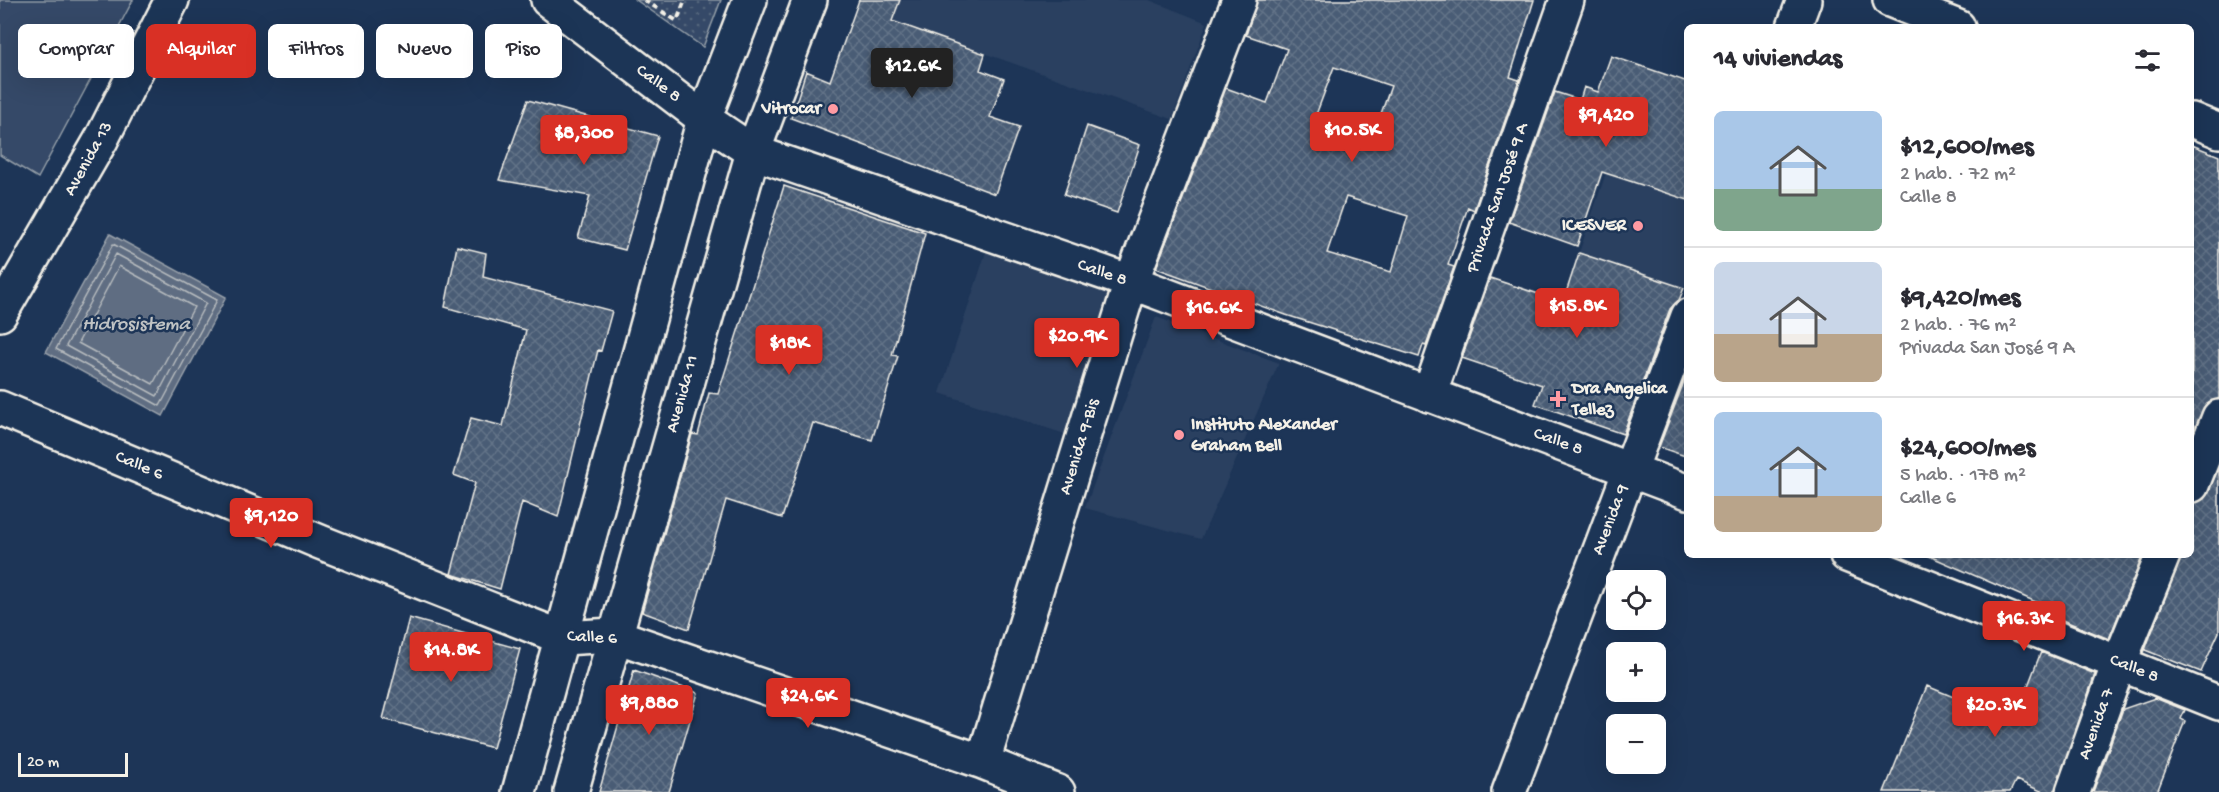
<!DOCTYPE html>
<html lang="es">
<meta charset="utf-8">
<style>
:root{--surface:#fff;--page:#f7f7f7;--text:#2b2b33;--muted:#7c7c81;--line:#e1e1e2;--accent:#d93025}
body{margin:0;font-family:"Gochi Hand",sans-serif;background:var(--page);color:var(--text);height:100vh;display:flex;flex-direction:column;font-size:22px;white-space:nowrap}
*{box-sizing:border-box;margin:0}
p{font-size:20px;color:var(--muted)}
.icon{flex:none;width:33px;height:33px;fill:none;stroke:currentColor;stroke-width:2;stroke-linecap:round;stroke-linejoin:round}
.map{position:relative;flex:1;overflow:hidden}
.details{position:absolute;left:1684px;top:24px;width:510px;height:534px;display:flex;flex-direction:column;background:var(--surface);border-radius:9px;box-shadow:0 6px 24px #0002}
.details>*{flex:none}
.guide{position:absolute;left:18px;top:24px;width:570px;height:54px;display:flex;gap:12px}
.buttons{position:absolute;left:1606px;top:570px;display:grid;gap:12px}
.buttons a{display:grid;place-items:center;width:60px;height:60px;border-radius:9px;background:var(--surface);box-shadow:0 6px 24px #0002;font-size:30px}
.scale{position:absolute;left:18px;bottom:15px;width:110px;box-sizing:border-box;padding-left:6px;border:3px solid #f4f1e8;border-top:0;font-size:16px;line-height:21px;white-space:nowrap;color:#f4f1e8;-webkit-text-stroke:4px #1d3557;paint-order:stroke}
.price{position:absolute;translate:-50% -51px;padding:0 14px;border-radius:6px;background:var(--accent);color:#fff;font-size:20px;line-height:39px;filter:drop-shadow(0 2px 3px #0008)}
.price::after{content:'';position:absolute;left:50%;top:36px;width:18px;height:14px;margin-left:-9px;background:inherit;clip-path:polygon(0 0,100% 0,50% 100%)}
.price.selected{background:#222;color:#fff}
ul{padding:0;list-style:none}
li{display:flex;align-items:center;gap:18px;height:150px;padding:0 30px}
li+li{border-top:2px solid var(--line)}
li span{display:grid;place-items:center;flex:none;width:168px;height:120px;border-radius:9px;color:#555}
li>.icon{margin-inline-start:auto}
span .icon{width:72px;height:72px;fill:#fffc;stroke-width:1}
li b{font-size:26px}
h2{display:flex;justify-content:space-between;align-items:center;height:72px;padding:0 30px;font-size:26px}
.chip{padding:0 21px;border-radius:9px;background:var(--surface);box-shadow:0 6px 24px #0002;font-size:21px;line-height:54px}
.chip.selected{background:var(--accent);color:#fff}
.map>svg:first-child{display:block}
.built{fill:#2a4060}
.grass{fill:#354a67;stroke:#949ea8;stroke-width:1.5}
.park{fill:url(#park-dots);stroke:#949ea8;stroke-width:1.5}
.water{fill:#5e6d82;stroke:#9aa2ab;stroke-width:1.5}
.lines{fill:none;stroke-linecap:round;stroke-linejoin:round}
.shore{stroke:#b8bcbf;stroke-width:1.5}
.building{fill:url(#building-cross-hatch);stroke:#f4f1e8;stroke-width:1.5;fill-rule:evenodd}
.minor-casing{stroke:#f4f1e8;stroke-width:38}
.tertiary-casing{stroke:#f4f1e8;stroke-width:38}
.secondary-casing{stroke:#f4f1e8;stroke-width:38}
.primary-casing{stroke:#f4f1e8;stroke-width:38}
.path{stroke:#f4f1e8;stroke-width:4;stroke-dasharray:6 4.5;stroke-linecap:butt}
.minor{stroke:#1d3557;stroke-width:33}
.tertiary{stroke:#1d3557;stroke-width:33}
.secondary{stroke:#1d3557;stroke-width:33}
.primary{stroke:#1d3557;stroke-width:33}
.poi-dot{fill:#ff9aa2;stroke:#1d3557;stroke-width:2}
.labels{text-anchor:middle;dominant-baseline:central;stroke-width:5;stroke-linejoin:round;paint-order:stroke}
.street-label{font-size:18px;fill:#f4f1e8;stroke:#1d3557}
.poi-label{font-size:18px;font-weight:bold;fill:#f4f1e8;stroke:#1d3557;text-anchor:end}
.water-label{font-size:20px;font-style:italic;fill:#c0c3c4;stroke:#1d3557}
</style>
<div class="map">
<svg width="2219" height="792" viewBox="0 0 2219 792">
<defs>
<pattern id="park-dots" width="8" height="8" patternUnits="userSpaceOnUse" patternTransform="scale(1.5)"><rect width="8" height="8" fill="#354a67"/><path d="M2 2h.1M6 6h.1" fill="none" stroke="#53657d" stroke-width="1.8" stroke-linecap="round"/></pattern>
<pattern id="building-cross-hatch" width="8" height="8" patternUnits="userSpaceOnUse" patternTransform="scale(1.5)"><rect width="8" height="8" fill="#485b74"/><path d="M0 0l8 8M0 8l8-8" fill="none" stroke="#637388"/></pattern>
</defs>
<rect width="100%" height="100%" fill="#1d3557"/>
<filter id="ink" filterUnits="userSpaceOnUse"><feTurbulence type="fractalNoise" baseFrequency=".0167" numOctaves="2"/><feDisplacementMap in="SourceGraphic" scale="12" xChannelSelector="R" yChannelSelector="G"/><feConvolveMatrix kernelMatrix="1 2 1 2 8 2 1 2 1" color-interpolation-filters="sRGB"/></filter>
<g filter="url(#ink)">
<!-- built -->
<path class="built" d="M900 0H1149L1207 23 1172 119 892 21Z
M1606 173 1687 200 1688 277 1684 288 1579 253Z
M987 249 1115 292 1068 435 940 393Z
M1156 317 1279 363 1201 539 1085 508Z"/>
<!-- grass -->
<path class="grass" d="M0 0H133L38 178 0 155Z"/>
<!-- park -->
<path class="park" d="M636 0H721L703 47Z"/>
<!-- water -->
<path class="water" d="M110 234 226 297 163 416 46 352Z"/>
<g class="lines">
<!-- shore -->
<path class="shore" d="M113 244 217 300 160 406 56 349Z
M116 254 206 303 157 396 66 346Z
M119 266 194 307 153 384 78 343Z"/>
</g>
<!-- building -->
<path class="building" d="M859 0H900L892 21 985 54 980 70 1004 79 990 117 1019 127 995 194 791 118 806 71 830 81Z
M1257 0H1534L1510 77 1519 80 1474 210 1468 207 1448 265 1454 267 1426 346 1423 345 1419 357 1286 315 1156 268 1226 88 1267 103 1287 49 1246 35ZM1334 67 1391 86 1371 141 1314 120ZM1346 197 1408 216 1391 272 1327 253Z
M1611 56 1688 82V200L1602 172 1577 246 1509 222 1555 92 1580 100 1584 87 1598 92Z
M528 100 658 136 625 250 578 238 590 196 499 180Z
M1087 126 1140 145 1117 213 1064 195Z
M2192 145 2219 156V399L2207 403 2192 435Z
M784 186 925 233 892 355 898 356 872 440 813 423 782 518 726 500 689 629 642 612 692 434 698 435 709 393 718 394Z
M457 246 486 253 483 277 612 311 601 351 598 350 558 517 522 502 500 589 451 574 475 483 454 475 471 418 503 426 526 330 445 307Z
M1579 253 1684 288 1679 300 1670 309 1623 434 1535 404 1542 385 1462 358 1490 278 1563 302Z
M1688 371V457L1659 447Z
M2219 468V632L2201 672 2145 650 2181 555H2192V503L2204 499Z
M1927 555H2143L2109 639 2055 617 2057 611Z
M409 618 520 649 493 748 383 719Z
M2041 652 2095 674 2055 792H2043L2016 780 2010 792H1884L1927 686 2014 722Z
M634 670 698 693 669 792H599Z
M2155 698 2185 710 2181 719 2185 721 2157 792H2093L2123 709Z"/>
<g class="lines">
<!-- minor casing -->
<g class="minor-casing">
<path id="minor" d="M1794 27 1804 0
M1429 395 1567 0
M0 408 320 542 563 638 613 635 983 762 1058 792
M2192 485 2219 417
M983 762 1131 282 1239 0
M1509 792 1688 316
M2073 792 2119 663 2163 555"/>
</g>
<!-- tertiary casing -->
<g class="tertiary-casing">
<path id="tertiary" d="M0 314 101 140 172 0"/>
</g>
<!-- secondary casing -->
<g class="secondary-casing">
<path id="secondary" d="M548 0 704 119
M1890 0 1958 27
M2192 120 2219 131
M753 152 1131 282 1688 492
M1847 555 2219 703"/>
</g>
<!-- primary casing -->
<g class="primary-casing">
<path id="primary" d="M704 119 753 152
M519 792 704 119 750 0
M571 792 753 152 810 0"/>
</g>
<!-- path -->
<path class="path" d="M644 0 677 21 685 0"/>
<!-- minor -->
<use href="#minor" class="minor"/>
<!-- tertiary -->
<use href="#tertiary" class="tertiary"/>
<!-- secondary -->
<use href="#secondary" class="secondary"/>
<!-- primary -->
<use href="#primary" class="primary"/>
</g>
</g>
<!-- markers -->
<g class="poi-dot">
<circle cx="833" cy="109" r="6"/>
<circle cx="1638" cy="226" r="6"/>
<path d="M1555 390h6v6h6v6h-6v6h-6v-6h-6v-6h6z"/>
<circle cx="1179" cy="435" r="6"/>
</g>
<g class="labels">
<!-- street labels -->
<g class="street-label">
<text transform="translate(658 84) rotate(37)">Calle 8</text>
<text transform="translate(89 159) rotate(-61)">Avenida 13</text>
<text transform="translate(1498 198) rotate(-71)">Privada San José 9 A</text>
<text transform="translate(1102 273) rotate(19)">Calle 8</text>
<text transform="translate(683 394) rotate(-74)">Avenida 11</text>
<text transform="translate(1558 442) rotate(20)">Calle 8</text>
<text transform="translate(1080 447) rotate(-73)">Avenida 9-Bis</text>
<text transform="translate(139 466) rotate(23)">Calle 6</text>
<text transform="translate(1611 520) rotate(-69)">Avenida 9</text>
<text transform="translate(592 638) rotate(3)">Calle 6</text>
<text transform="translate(2134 669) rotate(22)">Calle 8</text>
<text transform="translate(2097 724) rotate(-70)">Avenida 7</text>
</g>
<!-- poi labels -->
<g class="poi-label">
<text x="821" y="109">Vitrocar</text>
<text x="1626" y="226">ICESVER</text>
<text x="1572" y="389" text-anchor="start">Dra Angelica<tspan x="1572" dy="21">Tellez</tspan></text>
<text x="1191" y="425" text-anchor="start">Instituto Alexander<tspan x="1191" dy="21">Graham Bell</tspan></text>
</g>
<!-- water labels -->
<g class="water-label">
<text x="136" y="325">Hidrosistema</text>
</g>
</g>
</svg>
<div class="buttons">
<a><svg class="icon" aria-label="locate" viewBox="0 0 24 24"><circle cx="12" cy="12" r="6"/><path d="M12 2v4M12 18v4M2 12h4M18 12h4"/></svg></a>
<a>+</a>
<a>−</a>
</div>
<div class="scale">20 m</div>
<b class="price selected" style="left:912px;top:99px">$12.6K</b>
<b class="price" style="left:1606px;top:148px">$9,420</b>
<b class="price" style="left:1352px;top:163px">$10.5K</b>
<b class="price" style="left:584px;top:166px">$8,300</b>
<b class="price" style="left:1577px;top:339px">$15.8K</b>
<b class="price" style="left:1213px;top:341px">$16.6K</b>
<b class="price" style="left:1077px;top:369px">$20.9K</b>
<b class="price" style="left:789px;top:376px">$18K</b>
<b class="price" style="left:271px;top:549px">$9,120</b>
<b class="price" style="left:2024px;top:652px">$16.3K</b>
<b class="price" style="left:451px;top:683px">$14.8K</b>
<b class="price" style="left:808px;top:729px">$24.6K</b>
<b class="price" style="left:649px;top:736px">$9,880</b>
<b class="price" style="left:1995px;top:738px">$20.3K</b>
<div class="guide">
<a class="chip">Comprar</a>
<a class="chip selected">Alquilar</a>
<a class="chip">Filtros</a>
<a class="chip">Nuevo</a>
<a class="chip">Piso</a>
</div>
<section class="details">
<h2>14 viviendas<svg class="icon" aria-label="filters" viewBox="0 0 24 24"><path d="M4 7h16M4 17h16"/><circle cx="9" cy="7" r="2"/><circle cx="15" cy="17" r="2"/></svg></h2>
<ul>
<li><span style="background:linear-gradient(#a9c7e8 65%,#7fa58c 0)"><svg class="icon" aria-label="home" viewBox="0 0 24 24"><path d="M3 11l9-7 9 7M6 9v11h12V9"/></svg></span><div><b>$12,600/mes</b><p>2 hab. · 72 m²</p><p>Calle 8</p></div></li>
<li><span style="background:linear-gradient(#c9d6e8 60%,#b9a48a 0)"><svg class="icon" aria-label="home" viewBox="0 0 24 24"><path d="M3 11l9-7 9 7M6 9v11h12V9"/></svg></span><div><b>$9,420/mes</b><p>2 hab. · 76 m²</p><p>Privada San José 9 A</p></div></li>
<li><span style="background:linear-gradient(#a9c7e8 70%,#b9a48a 0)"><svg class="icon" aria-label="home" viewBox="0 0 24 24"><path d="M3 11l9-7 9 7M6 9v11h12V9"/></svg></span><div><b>$24,600/mes</b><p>5 hab. · 178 m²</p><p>Calle 6</p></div></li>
</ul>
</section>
</div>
